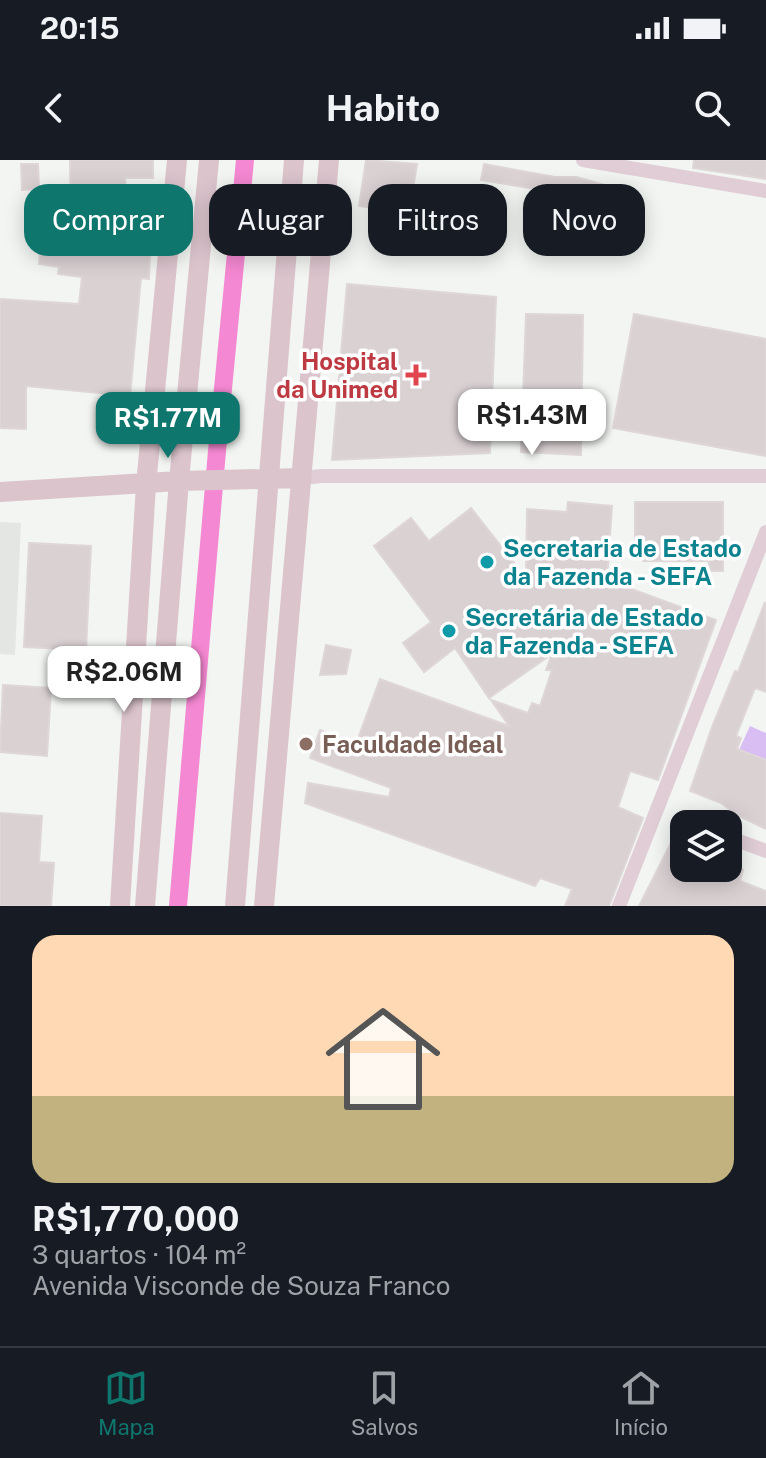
<!DOCTYPE html>
<html lang="pt">
<meta charset="utf-8">
<style>
:root{--surface:#171b24;--page:#20242c;--text:#f1f3f6;--muted:#9ea1a6;--line:#363941;--accent:#0f766e}
body{margin:0;font-family:"Public Sans",sans-serif;background:var(--page);color:var(--text);height:100vh;display:flex;flex-direction:column;font-size:30px;white-space:nowrap}
*{box-sizing:border-box;margin:0}
p{font-size:26px;color:var(--muted)}
.icon{flex:none;width:44px;height:44px;fill:none;stroke:currentColor;stroke-width:2;stroke-linecap:round;stroke-linejoin:round}
.map{position:relative;height:746px;overflow:hidden}
.side{display:flex;flex-direction:column;background:var(--surface);flex:1}
.side>*{flex:none}
.guide{position:absolute;left:24px;top:24px;width:718px;height:72px;display:flex;gap:16px}
.tools{position:absolute;left:670px;top:650px;display:grid;gap:16px}
.tools a{display:grid;place-items:center;width:72px;height:72px;border-radius:16px;background:var(--surface);box-shadow:0 4px 20px #0003;font-size:40px}
.price{position:absolute;translate:-50% -68px;padding:0 18px;border-radius:16px;background:#fff;color:#222;font-size:26px;line-height:52px;filter:drop-shadow(0 2px 4px #0008)}
.price::after{content:'';position:absolute;left:50%;top:48px;width:24px;height:18px;margin-left:-12px;background:inherit;clip-path:polygon(0 0,100% 0,50% 100%)}
.price.selected{background:var(--accent);color:#fff}
ul{padding:0;list-style:none}
li{display:grid;align-content:center;gap:16px;height:424px;padding:0 32px}
li span{display:grid;place-items:center;height:248px;border-radius:24px;color:#555}
li>.icon{margin-inline-start:auto}
span .icon{width:144px;height:144px;fill:#fffc;stroke-width:1}
li b{font-size:34px}
.tag{padding:0 28px;border-radius:24px;background:var(--surface);box-shadow:0 4px 20px #0003;font-size:28px;line-height:72px}
.tag.selected{background:var(--accent);color:#fff}
.status{display:flex;justify-content:space-between;align-items:center;height:56px;padding:0 40px;background:var(--surface);direction:ltr}
.status svg{height:22px;fill:currentColor}
header{display:flex;justify-content:space-between;align-items:center;height:104px;padding:0 32px;background:var(--surface);font-size:36px;font-weight:700}
.tabs{display:flex;justify-content:space-around;align-items:center;height:112px;border-top:2px solid var(--line);background:var(--surface);font-size:22px;color:var(--muted)}
.tabs a{display:grid;justify-items:center;gap:4px}
.tabs .selected{color:var(--accent)}
.map>svg:first-child{display:block}
.education{fill:#e4e6e3}
.green{fill:#d9bef4}
.lines{fill:none;stroke-linecap:round;stroke-linejoin:round}
.canal{stroke:#f588d2;stroke-width:18}
.building{fill:#dad1d3;stroke:#ded6d7;stroke-width:2}
.street{stroke:#e0cdd6;stroke-width:14}
.secondary{stroke:#dcc4cd;stroke-width:20}
.health-dot{fill:#e0444e;stroke:#fff;stroke-width:3}
.culture-dot{fill:#0f9aa8;stroke:#fff;stroke-width:3}
.education-dot{fill:#8d6e63;stroke:#fff;stroke-width:3}
.labels{text-anchor:middle;dominant-baseline:central;stroke-width:7;stroke-linejoin:round;paint-order:stroke}
.health-label{font-size:24px;font-weight:bold;fill:#be3a42;stroke:#fff;text-anchor:end}
.culture-label{font-size:24px;font-weight:bold;fill:#0d838f;stroke:#fff;text-anchor:start}
.education-label{font-size:24px;font-weight:bold;fill:#785e54;stroke:#fff;text-anchor:start}
</style>
<div class="status"><b>20:15</b><svg viewBox="0 0 49 12"><path d="M0 12V9h3v3zM5 12V6h3v6zM10 12V3h3v9zM15 12V0h3v12zM26 1h20v11H26zM47 4h2v5h-2z"/></svg></div>
<header><svg class="icon" aria-label="back" viewBox="0 0 24 24"><path d="M15 5l-7 7 7 7"/></svg>Habito<svg class="icon" aria-label="search" viewBox="0 0 24 24"><circle cx="10" cy="10" r="6"/><path d="M15 15l6 6"/></svg></header>
<div class="map">
<svg width="766" height="746" viewBox="0 0 766 746">
<rect width="100%" height="100%" fill="#f2f5f2"/>
<!-- education -->
<path class="education" d="M0 362 21 363 15 495 0 494Z"/>
<!-- green -->
<path class="green" d="M750 566 766 573V600L739 590Z"/>
<g class="lines">
<!-- canal -->
<path class="canal" d="M178 746 217 291 245 0"/>
</g>
<!-- building -->
<path class="building" d="M70 0H153V18H125L129 83 150 92 149 119 141 118 130 236 26 226V269L0 268V139L79 144 82 117 58 114 59 107 39 104 42 66 71 68Z
M366 0 417 4 409 53 359 46Z
M694 0H766V19L693 8Z
M21 4H38L39 29 22 30Z
M484 4 555 17H576L605 25 603 40 481 20Z
M347 124 496 137 490 293 332 300Z
M526 154 583 155 581 295 521 292Z
M634 154 766 179V296L613 268Z
M568 342 612 346 607 420 716 460 658 620 630 611 618 647 643 658 609 746H565L572 729 540 718 535 726 305 643 308 623 389 637 391 628 310 598 320 570 356 584 380 519 509 566 491 540 528 553 532 543 540 546 552 510H546L552 494 489 538 455 488 424 512 403 483 431 462 374 386 411 358 429 381 471 348 526 418 527 349 567 352Z
M635 342H723V411H709V401H643V396H635Z
M29 383 91 386 86 490 24 487Z
M765 442 766 532 755 528 736 576 741 578 737 589 766 600V669L737 655 721 643 690 631 712 567 735 511 738 512Z
M326 485 351 490 346 514 320 515Z
M3 525 51 528 47 596 0 592Z
M0 653 42 656 39 702 54 703 51 746H0Z
M676 673 684 675V708H728V705L743 710 740 721 766 731V746H639Z"/>
<g class="lines">
<!-- street -->
<path class="street" d="M583 0 766 31
M301 318 322 316H766
M680 664 684 665
M728 677 766 691
M619 746 766 372"/>
<!-- secondary -->
<path class="secondary" d="M0 332 179 321 301 318
M120 746 146 325 177 0
M145 746 179 321 209 0
M235 746 294 0
M264 746 329 0"/>
</g>
<!-- markers -->
<path class="health-dot" d="M412 203h8v8h8v8h-8v8h-8v-8h-8v-8h8z"/>
<g class="culture-dot">
<circle cx="487" cy="402" r="8"/>
<circle cx="449" cy="471" r="8"/>
</g>
<circle class="education-dot" cx="306" cy="584" r="8"/>
<g class="labels">
<!-- health labels -->
<g class="health-label">
<text x="398" y="201">Hospital<tspan x="398" dy="28">da Unimed</tspan></text>
</g>
<!-- culture labels -->
<g class="culture-label">
<text x="503" y="388">Secretaria de Estado<tspan x="503" dy="28">da Fazenda - SEFA</tspan></text>
<text x="465" y="457">Secretária de Estado<tspan x="465" dy="28">da Fazenda - SEFA</tspan></text>
</g>
<!-- education labels -->
<g class="education-label">
<text x="322" y="584">Faculdade Ideal</text>
</g>
</g>
</svg>
<div class="tools">
<a><svg class="icon" aria-label="layers" viewBox="0 0 24 24"><path d="M12 4l9 5-9 5-9-5zM3 14l9 5 9-5"/></svg></a>
</div>
<b class="price" style="left:532px;top:297px">R$1.43M</b>
<b class="price selected" style="left:168px;top:300px">R$1.77M</b>
<b class="price" style="left:124px;top:554px">R$2.06M</b>
<div class="guide">
<a class="tag selected">Comprar</a>
<a class="tag">Alugar</a>
<a class="tag">Filtros</a>
<a class="tag">Novo</a>
</div>
</div>
<section class="side">
<ul>
<li><span style="background:linear-gradient(#ffd9b3 65%,#c2b280 0)"><svg class="icon" aria-label="home" viewBox="0 0 24 24"><path d="M3 11l9-7 9 7M6 9v11h12V9"/></svg></span><div><b>R$1,770,000</b><p>3 quartos · 104 m²</p><p>Avenida Visconde de Souza Franco</p></div></li>
</ul>
</section>
<nav class="tabs">
<a class="selected"><svg class="icon" aria-label="map" viewBox="0 0 24 24"><path d="M3 6l6-2 6 2 6-2v14l-6 2-6-2-6 2zM9 4v14M15 6v14"/></svg>Mapa</a>
<a><svg class="icon" aria-label="saved" viewBox="0 0 24 24"><path d="M7 4h10v16l-5-4-5 4z"/></svg>Salvos</a>
<a><svg class="icon" aria-label="home" viewBox="0 0 24 24"><path d="M3 11l9-7 9 7M6 9v11h12V9"/></svg>Início</a>
</nav>
